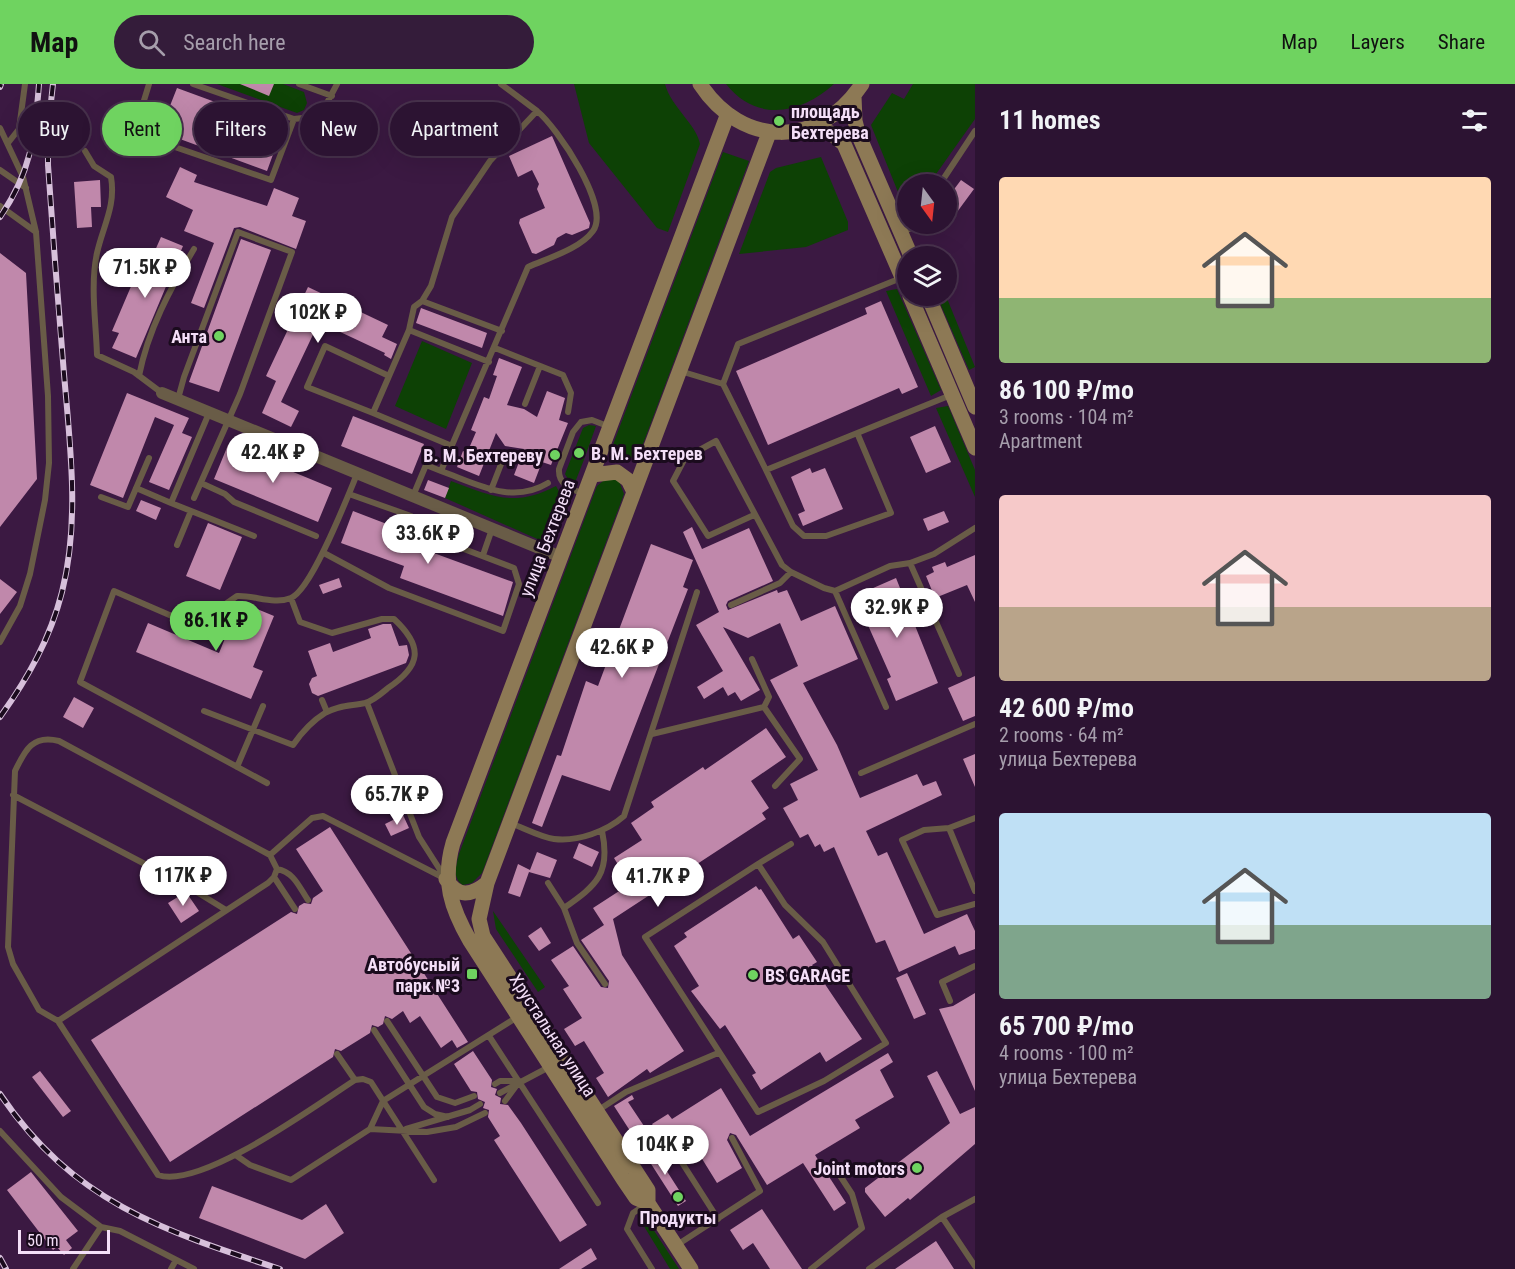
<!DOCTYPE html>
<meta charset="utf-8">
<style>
:root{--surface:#2c1332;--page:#341c3a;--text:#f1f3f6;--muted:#a69eac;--line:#48324d;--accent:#6fd360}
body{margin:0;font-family:"Roboto Condensed",sans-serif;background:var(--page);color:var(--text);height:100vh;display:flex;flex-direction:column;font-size:22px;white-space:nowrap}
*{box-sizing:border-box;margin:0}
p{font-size:20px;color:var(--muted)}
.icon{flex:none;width:33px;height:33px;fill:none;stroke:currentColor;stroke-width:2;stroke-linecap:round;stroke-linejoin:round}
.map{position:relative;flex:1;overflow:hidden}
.drawer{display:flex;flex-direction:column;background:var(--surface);width:540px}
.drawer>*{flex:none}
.banner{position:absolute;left:18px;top:18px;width:570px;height:54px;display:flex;gap:12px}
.needle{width:39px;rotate:165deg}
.buttons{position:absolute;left:897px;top:90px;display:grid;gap:12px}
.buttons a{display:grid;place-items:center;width:60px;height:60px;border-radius:50%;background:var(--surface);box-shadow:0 6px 24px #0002,0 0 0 2px var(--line);font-size:30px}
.scale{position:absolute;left:18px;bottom:15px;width:92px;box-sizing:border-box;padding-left:6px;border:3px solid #f4dff8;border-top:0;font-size:16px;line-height:21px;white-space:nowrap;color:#f4dff8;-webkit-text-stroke:4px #1a0b1d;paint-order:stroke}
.price{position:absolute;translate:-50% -51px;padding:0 14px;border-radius:21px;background:#fff;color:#222;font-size:20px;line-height:39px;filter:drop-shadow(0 2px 3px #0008)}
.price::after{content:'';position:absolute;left:50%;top:36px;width:18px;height:14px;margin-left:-9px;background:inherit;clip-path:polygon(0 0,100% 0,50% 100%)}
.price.selected{background:var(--accent);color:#111}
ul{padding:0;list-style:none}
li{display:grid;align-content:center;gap:12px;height:318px;padding:0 24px}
li span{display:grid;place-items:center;height:186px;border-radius:6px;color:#555}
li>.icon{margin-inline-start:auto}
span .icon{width:108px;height:108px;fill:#fffc;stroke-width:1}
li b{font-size:26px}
h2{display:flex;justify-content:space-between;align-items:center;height:72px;padding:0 24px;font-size:26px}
.chip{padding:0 21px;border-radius:27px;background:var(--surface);box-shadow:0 6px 24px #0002,0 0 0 2px var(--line);font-size:21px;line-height:54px}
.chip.selected{background:var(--accent);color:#111}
header{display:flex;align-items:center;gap:36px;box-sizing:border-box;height:84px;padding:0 30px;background:var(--accent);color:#111}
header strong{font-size:28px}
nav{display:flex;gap:33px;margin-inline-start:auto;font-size:21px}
.search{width:420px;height:54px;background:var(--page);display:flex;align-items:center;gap:15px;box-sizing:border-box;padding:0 21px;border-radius:33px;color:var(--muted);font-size:22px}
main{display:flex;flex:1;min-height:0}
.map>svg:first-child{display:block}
.green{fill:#0d4105}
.building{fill:#c088ab}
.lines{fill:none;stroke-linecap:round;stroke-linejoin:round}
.lane{stroke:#695c47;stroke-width:6}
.street{stroke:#695c47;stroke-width:12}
.secondary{stroke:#8d7955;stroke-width:15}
.rail-casing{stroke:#d7c0db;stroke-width:6}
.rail{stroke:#1a0b1d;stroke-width:4;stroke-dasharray:11;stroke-linecap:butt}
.poi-dot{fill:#6fd360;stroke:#1a0b1d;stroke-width:2}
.labels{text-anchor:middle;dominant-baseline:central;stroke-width:6;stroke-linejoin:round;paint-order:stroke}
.poi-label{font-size:18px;font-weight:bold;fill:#f4dff8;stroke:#1a0b1d;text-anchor:end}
.street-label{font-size:18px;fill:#f4dff8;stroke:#1a0b1d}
</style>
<header>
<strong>Map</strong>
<div class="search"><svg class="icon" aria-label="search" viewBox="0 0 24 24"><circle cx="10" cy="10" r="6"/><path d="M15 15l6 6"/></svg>Search here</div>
<nav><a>Map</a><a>Layers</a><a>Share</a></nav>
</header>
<main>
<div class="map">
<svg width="975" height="1185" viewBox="0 0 975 1185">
<rect width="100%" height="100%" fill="#3b1942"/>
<!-- green -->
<path class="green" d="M217 0H283L304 8 307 19 304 26 297 29Z
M574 0H665C671 23 697 41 700 60L668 148 657 144 589 59Z
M726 0H834C801 30 757 39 726 0Z
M913 0H975V35L929 100H908L907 110 900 113 871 41 892 9 904 15Z
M723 68 749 77 637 376 611 366Z
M821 73 848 138V146L806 163 739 170 770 88 776 84Z
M897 205 941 306 931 312 886 207Z
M937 212H946L975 283 969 286Z
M422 257 472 279 446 345 395 322Z
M948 322 975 386V413L936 324Z
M589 341 596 342 586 370 578 367 577 370 585 373 574 401 571 400 565 390 583 344Z
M608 393 619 397 624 410 482 789 472 799 463 801C452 794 456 782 459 770L597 402Z
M451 397C492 412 514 424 556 402L561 411 544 458 445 414Z
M493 827 545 903 538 908 496 845Z
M639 1134 651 1142 679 1185H670Z"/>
<!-- building -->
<path class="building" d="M240 0H274L269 12Z
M177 4 283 43 267 87 150 44 154 33 164 37Z
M552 52 590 139 589 144 572 151 566 149 557 154 554 161 536 170 532 169 519 139 520 135 545 124 537 105 539 100 532 86 518 93 509 72Z
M180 83 197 91 194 98 267 122 274 104 299 114 292 132 306 137 296 165 240 143 234 144 204 224 191 219 214 159 184 147 193 126 166 113Z
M100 96 101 123H91L92 143 77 144 74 98Z
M961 96 974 105 946 143V116Z
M161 153 183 162 136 274 112 264 119 249 112 247 135 193 142 196Z
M241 155 271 166 219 308 189 298Z
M0 169 26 189 37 395 0 443Z
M308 203 388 241 382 253 397 260 391 275 384 271 385 269 319 238 281 318 299 327 291 343 262 329 276 297 266 292Z
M881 217 918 303 902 310 899 304 768 361 736 287 867 230 865 224Z
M421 224 487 249 482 264 416 239Z
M499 274 522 283 507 321 524 325 537 333 547 307 565 314 559 336 568 339 551 381 542 378 534 399 514 391 524 365 505 362 496 349 479 392 457 383 463 367 467 369 476 348 471 346 484 313 489 315 497 292 493 291Z
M127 309 189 334 182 349 192 353 169 406 149 398 174 341 155 333 123 414 90 401Z
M353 332 424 360 412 390 341 362Z
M935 342 951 378 926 389 910 353Z
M228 361 332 404 318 438 214 395Z
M810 384 812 389 825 384 843 425 803 442 798 430 805 427 791 393Z
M428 396 449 404 445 414 424 406Z
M141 416 161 424 156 436 136 427Z
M353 427 405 447 401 457 513 498 503 532 400 494 404 482 341 459Z
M944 427 949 438 928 447 923 435Z
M208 439 242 453 220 506 186 492Z
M692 443 702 465 749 444 773 497 728 517 726 521 728 526 777 506 778 509 787 506 801 537 835 522 858 575 803 599 837 661 860 714 917 690 923 702 936 697 942 711 866 747 878 772 887 768 924 850 967 830 975 847V865L959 871 955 862 899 888 885 856 876 859 834 763 824 768 820 760 815 763 808 750 800 754 783 724 798 716 790 700 818 686 770 596 798 582 780 539 748 554 723 543 760 606 741 617 735 608 728 612 723 603 704 615 697 603 723 587 696 541 719 528 683 448Z
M651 460 693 476 683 503 688 505 610 707 562 691 542 743 532 739 557 671 561 672 586 597 598 602Z
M975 471V518L967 501 935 514 926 492 934 488 932 483 945 478 947 483Z
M339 494 342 503 323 510 319 501Z
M896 494 938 599 896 617 887 595 891 593 855 512Z
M0 495 17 508 0 530Z
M240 518 274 532 253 583 263 587 251 615 136 568 148 539 219 569Z
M383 540H391L399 562 407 561 409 571 406 579 318 612 312 609 309 600 312 594 317 592 308 567 330 559 333 568 371 554 368 545Z
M975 592V632L963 637 948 604Z
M74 613 94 624 83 644 63 633Z
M766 644 786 673 751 697 769 724 762 729 766 735 613 835 622 871 684 967 650 989 647 985 608 1013 596 994 604 989 584 957 575 962 564 945 582 934 563 905 569 902 551 876 573 862 601 903 608 904 609 897 581 856 604 841 593 824 630 800 614 774 642 756 631 739 654 723 651 718 703 683 705 686Z
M975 670V703L963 675Z
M403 731 409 744 391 752 385 740Z
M330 743 468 958 457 964 452 956 441 964 420 932 410 939 403 927 392 935 385 932 383 940 378 943 372 941 370 949 341 967 335 965 333 973 170 1078 91 956 291 828 297 830 299 822 304 819 311 820 313 814 323 807 296 765Z
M579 759 599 768 592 783 573 774Z
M537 768 557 776 550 794 529 788 520 813 508 809 518 780 530 786Z
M756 802 759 806 761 805 793 855 799 851 817 878 812 881 862 955 826 978 820 968 761 1006 752 991 756 989 725 941 720 945 691 907 699 902 674 862 687 853 684 849Z
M186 808 199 827 181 839 168 819Z
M541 843 551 859 539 867 528 852Z
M907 889 926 930 914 935 896 894Z
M975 909V1007L939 925 953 922Z
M473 967 492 996 491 1003 497 1005 495 1011 501 1014 500 1020 508 1021 521 1039 587 1141 560 1158 494 1056 500 1052 488 1033 489 1026 483 1024 485 1018 478 1015 477 1008 471 1007 454 980Z
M888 969 893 978 880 986 894 1013 855 1036 860 1044 815 1071 846 1119 834 1127 803 1079 767 1101 736 1051 730 1049 727 1056 742 1084 717 1099 683 1044 664 1058 652 1040 668 1030 672 1035 721 1004 750 1052Z
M40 987 71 1027 63 1033 32 993Z
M937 987 960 1030 975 1023V1060L910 1116 908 1114 885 1133 865 1108V1104L950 1039 927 992Z
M632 1011 634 1015 628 1018 646 1045 634 1053 614 1022Z
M657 1065 666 1079 663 1081 686 1117 678 1122 646 1072Z
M31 1088 78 1147 66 1156 72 1164 64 1171 57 1163 53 1166 7 1106Z
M212 1102 302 1136 326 1120 344 1149 305 1175 199 1134Z
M762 1125 802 1185H770L753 1159 743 1166 730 1146Z
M936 1157 954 1185H895Z
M591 1164 597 1175 581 1185H559Z"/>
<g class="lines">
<!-- lane -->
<path class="lane" d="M149 0 134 49 271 96 294 35 320 32 337 0
M193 0 294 35
M299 0 332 12
M537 27C557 43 611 123 593 147 580 165 548 174 528 183L441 387C477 400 512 421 548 399
M0 44 23 93 36 148 48 312 49 379 45 416 30 490 20 522 0 558
M8 59 19 45 25 0
M85 67 94 82 111 93C116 122 103 142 97 169 90 201 96 238 97 271L134 288 162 309
M0 86 26 104
M940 100 975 47
M0 122 36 148
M902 148 921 140
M901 194 738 260 723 300 766 386 951 311
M422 217 431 202 452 133 490 77 537 27 501 0
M409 246 373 329 452 362
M495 264 563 291 571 309 568 328
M489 278 409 246 414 223 422 217 502 247
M680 287 723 300
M139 292C148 246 170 205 194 165
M178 315 184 293 238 148 292 168 240 310 194 414
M525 320 540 282
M209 329 171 419 254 452
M373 329 307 303 325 262 389 292
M766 386 793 442 804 452H826L891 429 858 351
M201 399 225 410 234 418 316 452
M136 404 171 419
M491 406 505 370
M584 410C571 405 558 401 559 385L573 348 581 338 592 336 610 343
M413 412 426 381 441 387
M101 413 128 423 149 374
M754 431 708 452 673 397 685 374 716 357 782 481 791 488 824 504 835 507 890 482 910 479 934 470 975 444
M177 461 191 427
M324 469 389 504 503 547 519 500 514 484 427 451 411 432 349 410
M483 471 492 445
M910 479 959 590
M835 507 886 623
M731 521 780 499 791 488
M752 575 769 613 764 623
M322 616 327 628
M367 619 419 753 444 792
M204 627 293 661C302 648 312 637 325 629 339 621 351 622 365 619 373 617 382 609 388 604 421 582 424 563 394 535H382L332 549 300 538 291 514
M652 650 764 623 800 675 775 702
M237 683 263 622
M861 689 975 640
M267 699 80 598 114 507 211 549 224 521 237 512C254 511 274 521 291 514 312 505 347 414 357 390
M13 711 187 802 226 826
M975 734 949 744 924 746 902 756 937 831 975 820
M510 739C524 744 540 753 554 755 578 758 607 747 624 732L697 508
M949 744 975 807
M270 771 312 734 323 732 446 795
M758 780 785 821 823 858 886 959 824 997 758 1028 645 853Z
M758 780 791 760
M277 785C294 788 299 803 308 816
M274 793 295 825
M548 799 564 824 577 859 605 900
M564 824C597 801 611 789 602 747
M950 917 942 898 975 882
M58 937 268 799 274 793 277 785 270 771 59 657C33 650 25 666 15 687L8 863 13 880 39 926 58 937 158 1091C201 1106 316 1021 355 996L363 995 371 998 434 1096
M387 937 437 1013 455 1019 474 1012
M374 946 424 1023 435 1030 448 1033
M489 952 598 1119
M337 970 355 996
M495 1000 500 997H519
M500 1009 551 982
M505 1017 519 998
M597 1027 626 1008 718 969
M370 1045 383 1017 519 932
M406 1045 470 1026 480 1020
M0 1047 61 1113 101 1143 120 1147 194 1185
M672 1063 718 1135
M237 1072 250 1081 291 1096 370 1045 427 1048 456 1043 485 1029
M645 1121 633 1129 627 1145 652 1185
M942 1133 975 1182
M677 1161 760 1107 732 1054
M73 1185 101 1143
M171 1185 176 1176
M811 1185 862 1144 852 1110 835 1084
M869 1185 942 1133 975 1115"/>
<!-- street -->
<path class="street" d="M162 309 561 473"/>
<!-- secondary -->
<path class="secondary" d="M700 0C742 64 819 65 862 0
M854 12 855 37 859 52 911 172
M813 42 831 49 844 60 908 207
M910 212 975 364
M928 212 975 323
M592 391 617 388 628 396 634 408
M446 795C458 814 471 812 487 799
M648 1119 636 1114 623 1095 470 857C451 824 442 797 453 759L727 32
M691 1185 648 1119V1106L483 852 479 835 487 799 769 49"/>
<!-- rail casing -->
<g class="rail-casing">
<path id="rail" d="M0 3 1 0
M0 133C31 88 35 53 39 0
M0 633C28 594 50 555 62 508 80 437 70 361 64 290 58 220 53 151 48 81V45L53 0
M0 1010C72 1117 163 1147 280 1185
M0 1174 6 1185"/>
</g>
<!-- rail -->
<use href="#rail" class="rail"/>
</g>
<!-- markers -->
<g class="poi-dot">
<circle cx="779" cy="37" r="6"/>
<circle cx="219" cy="252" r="6"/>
<circle cx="579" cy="369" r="6"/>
<circle cx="555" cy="371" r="6"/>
<rect x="466" y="884" width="12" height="12" rx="3"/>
<circle cx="753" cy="891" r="6"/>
<circle cx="917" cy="1084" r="6"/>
<circle cx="678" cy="1113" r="6"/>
</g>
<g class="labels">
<!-- poi labels -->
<g class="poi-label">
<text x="791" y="27" text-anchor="start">площадь<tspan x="791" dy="21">Бехтерева</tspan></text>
<text x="207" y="252">Анта</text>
<text x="591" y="369" text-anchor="start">В. М. Бехтерев</text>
<text x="543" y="371">В. М. Бехтереву</text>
<text x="460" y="880">Автобусный<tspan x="460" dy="21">парк №3</tspan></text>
<text x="765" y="891" text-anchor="start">BS GARAGE</text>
<text x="905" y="1084">Joint motors</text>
<text x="678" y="1133" text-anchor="middle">Продукты</text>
</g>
<!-- street labels -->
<g class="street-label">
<text transform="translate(547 454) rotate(-69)">улица Бехтерева</text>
<text transform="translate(553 951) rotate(57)">Хрустальная улица</text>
</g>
</g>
</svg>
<div class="buttons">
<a><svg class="needle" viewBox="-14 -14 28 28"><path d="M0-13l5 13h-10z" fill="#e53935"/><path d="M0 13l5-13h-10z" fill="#a69eac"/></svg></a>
<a><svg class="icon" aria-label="layers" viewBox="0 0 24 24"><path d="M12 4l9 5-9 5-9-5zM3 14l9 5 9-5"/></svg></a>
</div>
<div class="scale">50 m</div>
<b class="price" style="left:145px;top:215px">71.5K ₽</b>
<b class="price" style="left:318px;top:260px">102K ₽</b>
<b class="price" style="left:273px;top:400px">42.4K ₽</b>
<b class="price" style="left:428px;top:481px">33.6K ₽</b>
<b class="price" style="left:897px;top:555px">32.9K ₽</b>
<b class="price selected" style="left:216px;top:568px">86.1K ₽</b>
<b class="price" style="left:622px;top:595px">42.6K ₽</b>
<b class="price" style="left:397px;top:742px">65.7K ₽</b>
<b class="price" style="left:183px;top:823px">117K ₽</b>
<b class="price" style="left:658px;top:824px">41.7K ₽</b>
<b class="price" style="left:665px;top:1092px">104K ₽</b>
<div class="banner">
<a class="chip">Buy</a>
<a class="chip selected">Rent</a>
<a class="chip">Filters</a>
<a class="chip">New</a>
<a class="chip">Apartment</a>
</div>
</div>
<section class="drawer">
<h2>11 homes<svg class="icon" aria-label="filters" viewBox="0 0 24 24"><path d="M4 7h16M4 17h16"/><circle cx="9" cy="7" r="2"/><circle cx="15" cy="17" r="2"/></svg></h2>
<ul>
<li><span style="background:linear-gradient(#ffd9b3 65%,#8fb573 0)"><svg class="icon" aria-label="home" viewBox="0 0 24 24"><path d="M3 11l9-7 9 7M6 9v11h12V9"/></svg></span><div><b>86 100 ₽/mo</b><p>3 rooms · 104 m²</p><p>Apartment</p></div></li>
<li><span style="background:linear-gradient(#f6c9c9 60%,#b9a48a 0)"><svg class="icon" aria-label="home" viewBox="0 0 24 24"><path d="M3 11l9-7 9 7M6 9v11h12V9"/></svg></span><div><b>42 600 ₽/mo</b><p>2 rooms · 64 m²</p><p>улица Бехтерева</p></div></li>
<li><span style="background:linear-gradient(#bfe0f5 60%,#7fa58c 0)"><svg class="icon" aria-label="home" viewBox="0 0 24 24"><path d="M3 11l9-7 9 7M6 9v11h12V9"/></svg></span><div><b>65 700 ₽/mo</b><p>4 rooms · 100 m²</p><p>улица Бехтерева</p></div></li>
</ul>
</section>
</main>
